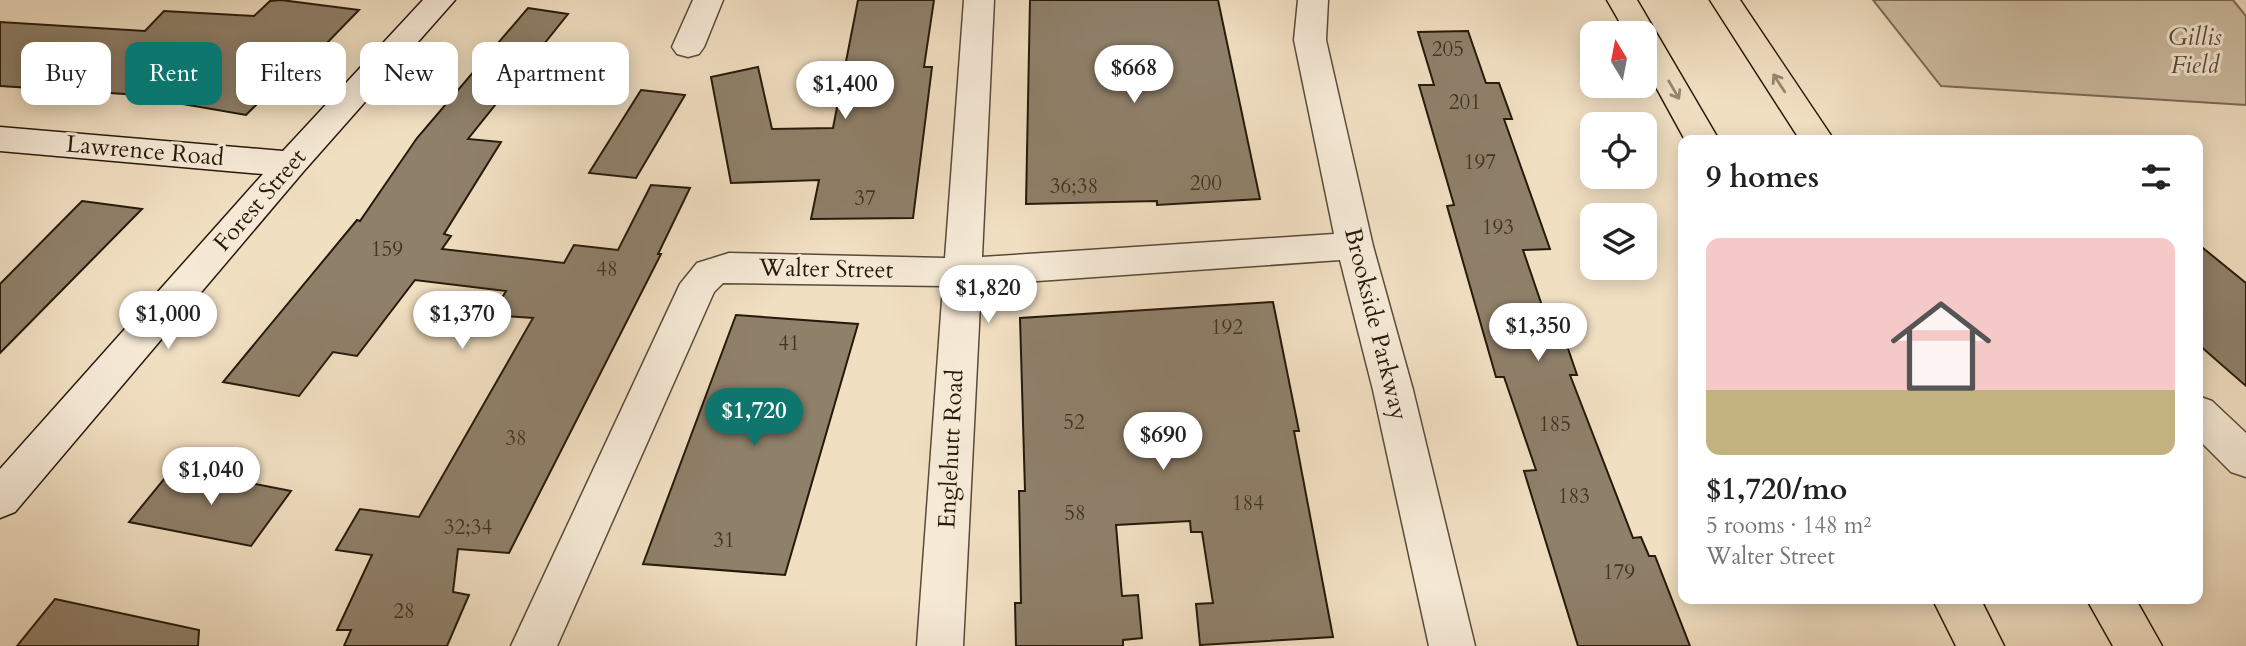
<!DOCTYPE html>
<meta charset="utf-8">
<style>
:root{--surface:#fff;--page:#f6f6f6;--text:#222;--muted:#767676;--line:#e0e0e0;--accent:#0f766e}
body{margin:0;font-family:Cardo,serif;background:var(--page);color:var(--text);height:100vh;display:flex;flex-direction:column;font-size:26px;white-space:nowrap}
*{box-sizing:border-box;margin:0}
p{font-size:23px;color:var(--muted)}
.icon{flex:none;width:38px;height:38px;fill:none;stroke:currentColor;stroke-width:2;stroke-linecap:round;stroke-linejoin:round}
.map{position:relative;flex:1;overflow:hidden}
.details{position:absolute;left:1678px;top:135px;width:525px;height:469px;display:flex;flex-direction:column;background:var(--surface);border-radius:14px;box-shadow:0 4px 18px #0003}
.details>*{flex:none}
.guide{position:absolute;left:21px;top:42px;width:665px;height:63px;display:flex;gap:14px}
.needle{width:46px;rotate:350deg}
.fabs{position:absolute;left:1580px;top:21px;display:grid;gap:14px}
.fabs a{display:grid;place-items:center;width:77px;height:77px;border-radius:14px;background:var(--surface);box-shadow:0 4px 18px #0003;font-size:35px}
.price{position:absolute;translate:-50% -60px;padding:0 16px;border-radius:24px;background:#fff;color:#222;font-size:23px;line-height:46px;filter:drop-shadow(0 2px 4px #0008)}
.price::after{content:'';position:absolute;left:50%;top:42px;width:21px;height:16px;margin-left:-10px;background:inherit;clip-path:polygon(0 0,100% 0,50% 100%)}
.price.current{background:var(--accent);color:#fff}
ul{padding:0;list-style:none}
li{display:grid;align-content:center;gap:14px;height:371px;padding:0 28px}
li+li{border-top:2px solid var(--line)}
li span{display:grid;place-items:center;height:217px;border-radius:14px;color:#555}
li>.icon{margin-inline-start:auto}
span .icon{width:126px;height:126px;fill:#fffc;stroke-width:1}
li b{font-size:30px}
h2{display:flex;justify-content:space-between;align-items:center;height:84px;padding:0 28px;font-size:30px}
.tag{padding:0 24px;border-radius:14px;background:var(--surface);box-shadow:0 4px 18px #0003;font-size:24px;line-height:63px}
.tag.current{background:var(--accent);color:#fff}
.map>svg:first-child{display:block}
.green{fill:#cebea3;stroke:#7a6c56;stroke-width:2}
.building{fill:#8f806a;stroke:#251a0a;stroke-width:2}
.lines{fill:none;stroke-linecap:round;stroke-linejoin:round}
.street-casing{stroke:#584b38;stroke-width:3}
.secondary-casing{stroke:#251a0a;stroke-width:3}
.highway-casing{stroke:#251a0a;stroke-width:3}
.street{fill:#f6ead7;fill-rule:evenodd}
.secondary{fill:#f6ead7;fill-rule:evenodd}
.highway{fill:#f1dfc2;fill-rule:evenodd}
.oneway{stroke:#95866f}
.labels{text-anchor:middle;dominant-baseline:central;stroke-width:6;stroke-linejoin:round;paint-order:stroke}
.number-label{font-size:21px;fill:#403422}
.park-label{font-size:24px;font-style:italic;fill:#584b38;stroke:#f6ead7}
.street-label{font-size:24px;fill:#251a0a;stroke:#f6ead7}
</style>
<div class="map">
<svg width="2246" height="646" viewBox="0 0 2246 646">
<rect width="100%" height="100%" fill="#f1dfc2"/>
<filter id="stains"><feTurbulence type="fractalNoise" baseFrequency=".00286" numOctaves="4"/><feColorMatrix values="0 0 0 0 .2 0 0 0 0 .09 0 0 0 0 .02 0 0 0 .5 -.17"/></filter>
<radialGradient id="worn" r=".72"><stop offset=".6" stop-color="#630" stop-opacity="0"/><stop offset="1" stop-color="#630" stop-opacity=".3"/></radialGradient>
<!-- green -->
<path class="green" d="M1873 0H2233L2246 16V105L1941 86Z"/>
<!-- building -->
<path class="building" d="M281 0 359 10 286 85 277 84 246 115 125 94 0 86V22L145 31 164 11 254 16 270 1Z
M858 0H934L924 67H932L913 218 811 219 819 180 731 183 711 77 758 67 772 129 833 128Z
M1030 0H1218L1260 199 1157 205V201L1026 204Z
M528 8 568 14 468 139 501 142 444 234 451 236 442 249 564 263 574 245 618 250 651 185 690 188 658 254H661L509 553 458 549 453 592 469 595 447 646H344L351 630H337L372 555 336 550 360 509 419 517 533 318 492 315 506 291 415 280 357 356 333 352 299 396 223 382 357 220 360 221 417 138Z
M1468 31 1486 83H1499L1512 119H1504L1550 249 1523 250 1551 332 1562 331 1577 375H1570L1633 538 1641 537 1649 556H1655L1690 646H1578L1524 471 1536 470 1504 377H1496L1447 206 1454 205 1419 85H1434L1418 32Z
M641 90 685 95 636 178 589 173Z
M82 201 142 209 0 353V284Z
M2198 244 2246 283V386L2198 344Z
M1273 302 1299 431H1294L1333 637 1200 645 1196 604 1213 603 1202 532H1191L1190 521 1116 525 1122 596 1138 595 1142 638 1123 640V646H1016L1015 603H1021L1019 491H1025L1020 318Z
M736 315 858 324 785 575 643 564Z
M173 468 291 491 251 546 129 522Z
M55 599 199 630 198 646H17Z"/>
<g class="lines">
<!-- street casing -->
<g class="street-casing">
<path id="street" d="M693 0H723L704 47 699 54 688 57 677 54 672 47Z
M964 0H994L982 257 1334 234 1294 40 1298 0H1328L1326 40 1373 246 1413 390 1475 646H1429L1373 390 1340 260 981 285 963 646H917L943 286 723 283 714 292 557 646H511L680 284 697 263 729 253 945 258Z
M2198 396 2212 401 2246 433V477L2231 472 2198 439Z"/>
</g>
<!-- secondary casing -->
<g class="secondary-casing">
<path id="secondary" d="M423 0H455L303 172 15 512 0 518V469L263 174 0 151V127L283 151Z"/>
</g>
<!-- highway casing -->
<g class="highway-casing">
<path id="highway" d="M1607 0H1637L1719 140H1685L1645 67V33H1626Z
M1710 0H1740L1834 140H1800Z
M1932 598H1980L2004 646H1956Z
M2086 598H2135L2162 646H2113Z"/>
</g>
<!-- street -->
<use href="#street" class="street"/>
<!-- secondary -->
<use href="#secondary" class="secondary"/>
<!-- highway -->
<use href="#highway" class="highway"/>
</g>
<!-- one-way arrows -->
<defs><path id="oneway-shaft" d="M-6 0H5M1.5-3L5.5 0L1.5 3" fill="none" stroke-width="1.6" stroke-linecap="round" stroke-linejoin="round" transform="scale(1.75)"/></defs>
<g class="oneway">
<use href="#oneway-shaft" transform="translate(1779 83) rotate(-123)"/>
<use href="#oneway-shaft" transform="translate(1674 90) rotate(60)"/>
</g>
<g class="labels">
<!-- number labels -->
<g class="number-label">
<text x="1448" y="49">205</text>
<text x="1465" y="102">201</text>
<text x="1480" y="162">197</text>
<text x="1206" y="183">200</text>
<text x="1074" y="186">36;38</text>
<text x="865" y="198">37</text>
<text x="1498" y="227">193</text>
<text x="387" y="249">159</text>
<text x="607" y="269">48</text>
<text x="1227" y="327">192</text>
<text x="789" y="343">41</text>
<text x="1074" y="422">52</text>
<text x="1555" y="424">185</text>
<text x="516" y="438">38</text>
<text x="1574" y="496">183</text>
<text x="1248" y="503">184</text>
<text x="1075" y="513">58</text>
<text x="468" y="527">32;34</text>
<text x="724" y="540">31</text>
<text x="1619" y="572">179</text>
<text x="404" y="611">28</text>
</g>
<!-- park labels -->
<g class="park-label">
<text x="2195" y="37">Gillis<tspan x="2195" dy="28">Field</tspan></text>
</g>
<!-- street labels -->
<g class="street-label">
<text transform="translate(145 151) rotate(5)">Lawrence Road</text>
<text transform="translate(260 200) rotate(-49)">Forest Street</text>
<text transform="translate(826 269) rotate(1)">Walter Street</text>
<text transform="translate(1376 324) rotate(76)">Brookside Parkway</text>
<text transform="translate(951 449) rotate(-87)">Englehutt Road</text>
</g>
</g>
<rect width="100%" height="100%" filter="url(#stains)"/>
<rect width="100%" height="100%" fill="url(#worn)"/>
</svg>
<div class="fabs">
<a><svg class="needle" viewBox="-14 -14 28 28"><path d="M0-13l5 13h-10z" fill="#e53935"/><path d="M0 13l5-13h-10z" fill="#767676"/></svg></a>
<a><svg class="icon" aria-label="locate" viewBox="0 0 24 24"><circle cx="12" cy="12" r="6"/><path d="M12 2v4M12 18v4M2 12h4M18 12h4"/></svg></a>
<a><svg class="icon" aria-label="layers" viewBox="0 0 24 24"><path d="M12 4l9 5-9 5-9-5zM3 14l9 5 9-5"/></svg></a>
</div>
<b class="price" style="left:1134px;top:105px">$668</b>
<b class="price" style="left:845px;top:121px">$1,400</b>
<b class="price" style="left:988px;top:325px">$1,820</b>
<b class="price" style="left:168px;top:351px">$1,000</b>
<b class="price" style="left:462px;top:351px">$1,370</b>
<b class="price" style="left:1538px;top:363px">$1,350</b>
<b class="price current" style="left:754px;top:448px">$1,720</b>
<b class="price" style="left:1163px;top:472px">$690</b>
<b class="price" style="left:211px;top:507px">$1,040</b>
<div class="guide">
<a class="tag">Buy</a>
<a class="tag current">Rent</a>
<a class="tag">Filters</a>
<a class="tag">New</a>
<a class="tag">Apartment</a>
</div>
<section class="details">
<h2>9 homes<svg class="icon" aria-label="filters" viewBox="0 0 24 24"><path d="M4 7h16M4 17h16"/><circle cx="9" cy="7" r="2"/><circle cx="15" cy="17" r="2"/></svg></h2>
<ul>
<li><span style="background:linear-gradient(#f6c9c9 70%,#c2b280 0)"><svg class="icon" aria-label="home" viewBox="0 0 24 24"><path d="M3 11l9-7 9 7M6 9v11h12V9"/></svg></span><div><b>$1,720/mo</b><p>5 rooms · 148 m²</p><p>Walter Street</p></div></li>
</ul>
</section>
</div>
